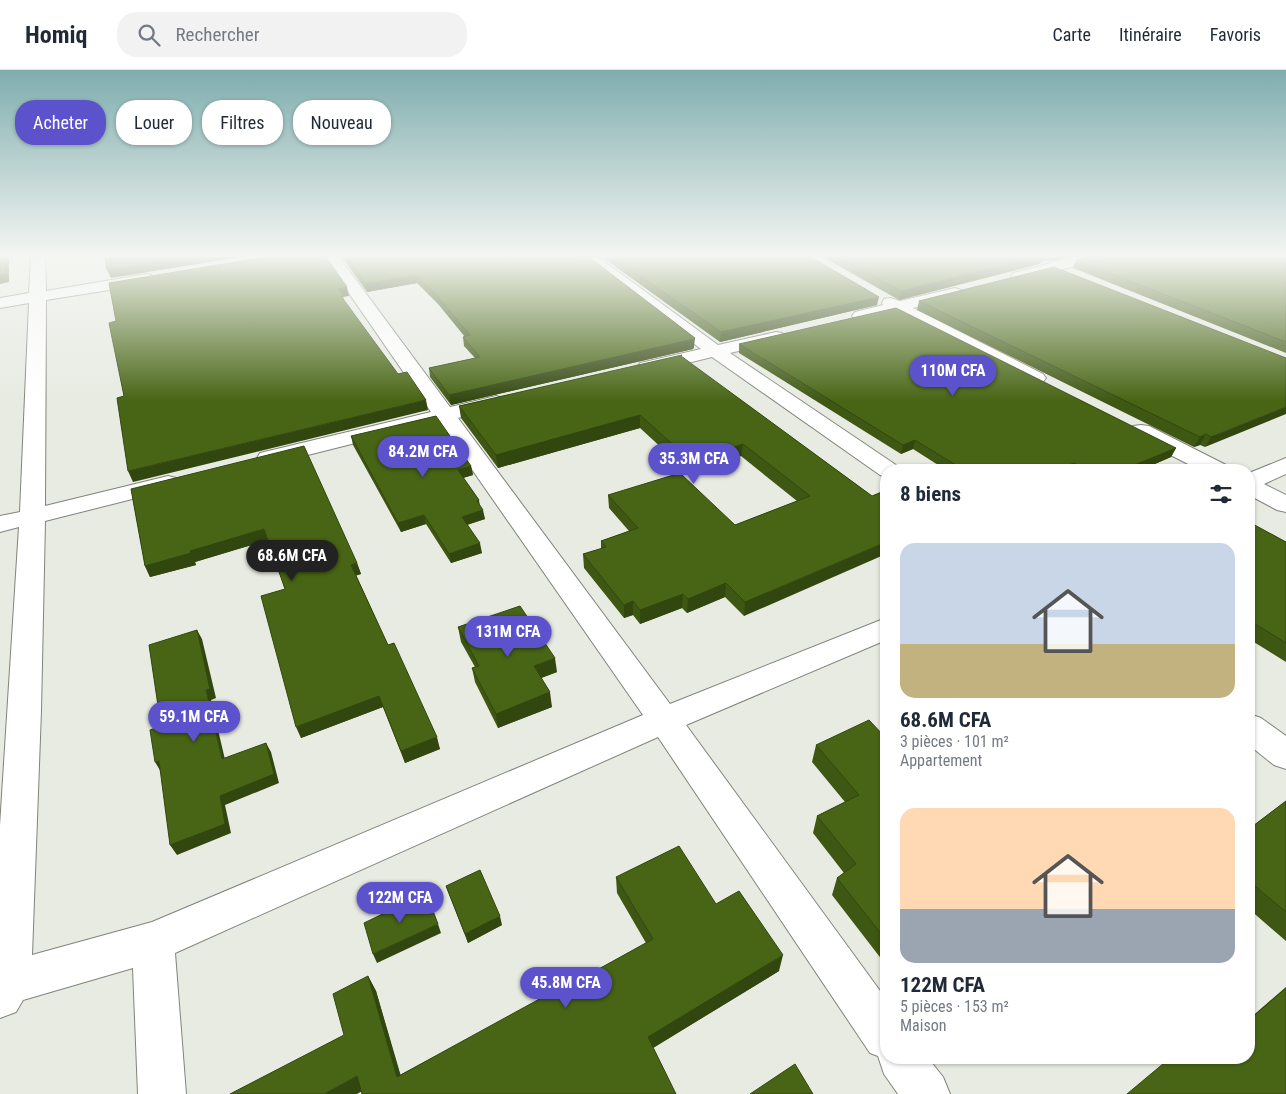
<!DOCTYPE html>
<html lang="fr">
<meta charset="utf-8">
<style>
:root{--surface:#fff;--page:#f2f2f3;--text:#1f2937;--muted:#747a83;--line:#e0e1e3;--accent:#5c52cb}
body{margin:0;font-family:"Roboto Condensed",sans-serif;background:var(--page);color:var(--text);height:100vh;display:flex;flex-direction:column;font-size:19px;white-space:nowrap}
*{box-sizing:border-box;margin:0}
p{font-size:16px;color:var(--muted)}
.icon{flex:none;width:28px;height:28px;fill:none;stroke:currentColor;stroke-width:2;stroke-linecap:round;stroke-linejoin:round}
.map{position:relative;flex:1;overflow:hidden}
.panel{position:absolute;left:880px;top:394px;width:375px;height:600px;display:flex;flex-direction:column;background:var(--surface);border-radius:20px;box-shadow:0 1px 4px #0004}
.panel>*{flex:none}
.guide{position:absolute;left:15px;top:30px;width:475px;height:45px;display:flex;gap:10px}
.price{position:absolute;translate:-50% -42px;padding:0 11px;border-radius:18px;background:var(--accent);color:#fff;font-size:16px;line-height:32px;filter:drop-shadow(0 1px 2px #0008)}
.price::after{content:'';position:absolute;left:50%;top:30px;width:15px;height:11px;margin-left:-8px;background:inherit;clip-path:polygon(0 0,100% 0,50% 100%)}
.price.on{background:#222;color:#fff}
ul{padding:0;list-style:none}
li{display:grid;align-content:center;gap:10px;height:265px;padding:0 20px}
li span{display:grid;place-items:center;height:155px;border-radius:15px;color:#555}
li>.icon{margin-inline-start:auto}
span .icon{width:90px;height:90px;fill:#fffc;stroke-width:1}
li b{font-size:21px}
h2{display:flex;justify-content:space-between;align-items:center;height:60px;padding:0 20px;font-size:21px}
.chip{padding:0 18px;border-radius:20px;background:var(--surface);box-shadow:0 1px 4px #0004;font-size:18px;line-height:45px}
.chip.on{background:var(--accent);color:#fff}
header{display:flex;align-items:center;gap:30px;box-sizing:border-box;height:70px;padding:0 25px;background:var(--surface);border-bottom:1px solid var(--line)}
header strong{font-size:24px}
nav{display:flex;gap:28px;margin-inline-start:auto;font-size:18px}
.search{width:350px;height:45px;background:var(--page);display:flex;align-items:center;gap:12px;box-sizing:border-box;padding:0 18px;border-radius:20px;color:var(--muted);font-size:19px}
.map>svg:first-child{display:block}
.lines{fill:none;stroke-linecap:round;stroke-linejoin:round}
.minor-casing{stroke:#80847c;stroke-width:2}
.minor{fill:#fff;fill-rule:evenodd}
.wall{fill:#3e5712}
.shaded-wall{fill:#32470f}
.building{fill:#486515;stroke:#32470f}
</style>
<header>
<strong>Homiq</strong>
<div class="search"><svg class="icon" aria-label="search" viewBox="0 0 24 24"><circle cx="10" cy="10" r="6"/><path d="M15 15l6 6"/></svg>Rechercher</div>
<nav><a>Carte</a><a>Itinéraire</a><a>Favoris</a></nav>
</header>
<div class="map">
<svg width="1286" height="1024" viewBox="0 0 1286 1024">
<rect width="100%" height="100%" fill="#e7ebe2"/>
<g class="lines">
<!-- minor casing -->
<g class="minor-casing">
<path id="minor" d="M31 187H45L46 221 147 204 153 206 155 209 153 212 147 214 46 230 45 436 168 406 176 408 180 413 176 418 45 451 41 641 32 885 152 852 643 645 439 352 268 395 260 393 257 388 260 383 431 342 324 187H339L450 337 496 326 503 328 506 332 503 336 458 348 670 634 886 548V570L686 655 886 929V988H928L943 1007 950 1024H898L884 1004 878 986 870 983 658 667 175 883 186 1024H138L133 898 23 930 16 942 0 948V756L19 457 0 462V446L20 442 29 233 0 238V228L29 223Z
M581 187H598L718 275 776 262 782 263 785 267 782 271 730 283 896 395 900 400H886V407L880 405 712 287 647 303 640 301 637 297 640 293 701 279Z
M1074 187H1100L1098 190 1019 211 1013 209 1011 206 1013 203Z
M955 218 961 220 963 223 961 226 913 238 1043 304 1046 308 1043 312 1036 314 1029 312 896 243 861 251 855 250 852 246 855 242 883 235 882 233 884 229 890 228 900 231Z
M1141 355 1149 356 1226 395 1230 400H1200L1133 366 1130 361 1133 356Z
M1286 388V404L1264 414 1286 425V442L1277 440 1249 425V403Z
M1249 644 1261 648 1286 666V699L1274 695 1249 675Z"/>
</g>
<!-- minor -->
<use href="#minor" class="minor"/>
</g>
<!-- wall -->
<path class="wall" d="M342 187H589L694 277 693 279 451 335 430 307 429 298 475 288 464 276 463 267H465L438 234 417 213 367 222Z
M602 187H811L877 235 720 272Z
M823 187H1066L1053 191H1043L1039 194 899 230Z
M1286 187V283L1073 198 1076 190Z
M919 231 1286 288 1205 377 1200 375 1194 377 917 240Z
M739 274 1176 378 1171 387 1141 400H946L913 379 901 384 739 283Z
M681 287 872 426 744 546 725 527 687 543 682 538 640 554 633 545 624 548 584 498 583 484 601 479V471L629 461 609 438 608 425 735 455 797 431 741 386 689 403 640 358 498 398 461 348 459 336Z
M351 366 471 396 473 405 463 408 479 430 480 436 485 449 467 455 482 483 451 493 426 454 401 462 353 375Z
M131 419 357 493 361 504 356 505 388 575 440 679 405 693 383 637 301 668 285 519 268 470 195 492 196 495 150 507 145 496Z
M1249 452 1286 472V592L1249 569Z
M458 557 557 602 541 608 552 637 498 658 475 612 472 598 475 597 461 572Z
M886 668V895L832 825 837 808 844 803 813 763 817 746 845 732 812 692 816 675Z
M1286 731V871L1249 839V761L1253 756Z
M616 807 716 834 779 901 653 978 362 1022 344 965 368 906 376 921 400 1005 577 911 646 873 617 823Z
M446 816 502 855 468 873Z
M1286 917V1024L1249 988V949Z"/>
<!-- shaded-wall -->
<path class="shaded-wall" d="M5 187H9V212L0 214V205Z
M187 187H240L111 208 107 200Z
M1037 187H1044L1043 191 1039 194 899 230 901 221Z
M1054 187H1066L1053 191Z
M416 205 417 213 367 222 366 214Z
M347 217 349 226 343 227 345 234H343L338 219Z
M879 227 877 235 720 272 721 262Z
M695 268 694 277 693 279 451 335 449 325Z
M426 330 428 340 133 412 128 401Z
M1286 337V344L1205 377 1211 367Z
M640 345V358L498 398 496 385Z
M1206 364 1200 375 1194 377 1200 367Z
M915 370 913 379 901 384 903 375Z
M743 374 741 386 689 403 690 390Z
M1176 378 1171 387 1141 400H1122Z
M1074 393 1071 400H1056Z
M471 396 473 405 459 409 458 400Z
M483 440 485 449 463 456 462 447Z
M424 445 426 454 401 462 398 453Z
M264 459 269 470 195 492 196 495 150 507 145 496 190 481Z
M886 472V484L744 546 745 532Z
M480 473 482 483 451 493 449 484Z
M357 493 361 504 355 506 351 495Z
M726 513 725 527 687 543 688 529Z
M683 524 682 538 640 554V540Z
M633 531V545L624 548V535Z
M197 560 202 569 216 628 211 630 227 698 222 689 206 620Z
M555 588 557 602 536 610 534 596Z
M550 622 552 637 498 658 496 644Z
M379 626 383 637 301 668 296 657Z
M437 667 440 679 405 693 401 681Z
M266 673 271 682 279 713 225 735 231 763 177 785 170 775 220 726Z
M159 691 161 702 155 692Z
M886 815V827L883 817Z
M500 846 502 855 468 873 465 864Z
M438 854 441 863 377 893 373 884Z
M783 885 779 901 648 981V967Z
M368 906 376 921 405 1020 397 1007Z
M357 1006 366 1019 357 1024H324Z"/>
<!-- building -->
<path class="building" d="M0 187H5V204L0 205Z
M105 187H187L107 200Z
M266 187H326L347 217 338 219 343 225 341 226 398 304 407 302 426 330 128 401 117 328 124 326 109 253 116 251 109 213Z
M346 187H589L695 268 694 269 449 325 429 298 480 287 463 267 470 265 437 226 416 205 366 214Z
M613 187H811L879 227 721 262Z
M839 187H1037L901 221Z
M1087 187H1286V272L1076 190Z
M1054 197 1286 288V337L1211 367 1206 364 1200 367 919 231Z
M896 238 1176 378 1122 400H1087L1074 393 1056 400H964L915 370 903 375 739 274Z
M682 285 681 286 872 426 884 421 886 423V472L745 532 726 513 688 529 683 524 640 540 633 531 624 535 583 484 606 477 601 471 638 458 608 425 680 403 735 455 810 426 743 374 690 390 640 345 496 385 459 336Z
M436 346 471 396 458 400 479 430 477 431 483 440 462 447 480 473 449 484 424 445 398 453 351 366Z
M304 376 357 493 351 495 388 575 394 573 437 667 401 681 379 626 296 657 261 526 285 519 264 459 190 481 191 483 145 496 131 419Z
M1249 452 1286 472V573L1249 550V548L1250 547 1249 546Z
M520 536 555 588 534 596 550 622 496 644 472 598 479 596 458 557Z
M197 560 210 619 206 620 222 689 266 673 274 704 220 726 225 754 170 775 159 691 155 692 150 660 161 656 149 575Z
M869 650 886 668V815L883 817 886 821V870L837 808 856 794 817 746 859 725 816 675Z
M1286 731V842L1249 811V762L1255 758 1253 756Z
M679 776 716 834 739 821 783 885 648 967 676 1024H362L357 1006 324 1024H230L344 965 333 924 368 906 397 1007 576 909 577 911 653 869 616 807Z
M480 800 500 846 465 864 446 816Z
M426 823 438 854 373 884 364 853Z
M1286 918V1024H1127L1170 988H1249V950Z
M795 994 813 1024H750Z"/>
<!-- sky -->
<linearGradient id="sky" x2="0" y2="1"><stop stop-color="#7fadae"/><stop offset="0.56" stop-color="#f4f6f2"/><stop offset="1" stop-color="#f4f6f2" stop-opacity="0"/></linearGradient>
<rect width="1286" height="331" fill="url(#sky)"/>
</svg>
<b class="price" style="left:953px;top:327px">110M CFA</b>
<b class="price" style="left:423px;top:408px">84.2M CFA</b>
<b class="price" style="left:694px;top:415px">35.3M CFA</b>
<b class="price on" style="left:292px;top:512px">68.6M CFA</b>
<b class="price" style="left:508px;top:588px">131M CFA</b>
<b class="price" style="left:194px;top:673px">59.1M CFA</b>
<b class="price" style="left:400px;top:854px">122M CFA</b>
<b class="price" style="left:566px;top:939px">45.8M CFA</b>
<div class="guide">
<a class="chip on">Acheter</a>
<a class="chip">Louer</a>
<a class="chip">Filtres</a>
<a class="chip">Nouveau</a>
</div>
<section class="panel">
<h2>8 biens<svg class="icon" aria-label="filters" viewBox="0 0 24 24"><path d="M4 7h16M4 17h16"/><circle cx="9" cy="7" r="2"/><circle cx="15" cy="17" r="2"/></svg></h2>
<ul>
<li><span style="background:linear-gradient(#c9d6e8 65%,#c2b280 0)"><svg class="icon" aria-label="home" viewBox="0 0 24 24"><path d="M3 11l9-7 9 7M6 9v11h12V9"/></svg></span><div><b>68.6M CFA</b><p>3 pièces · 101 m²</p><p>Appartement</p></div></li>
<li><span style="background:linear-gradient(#ffd9b3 65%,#9aa5b1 0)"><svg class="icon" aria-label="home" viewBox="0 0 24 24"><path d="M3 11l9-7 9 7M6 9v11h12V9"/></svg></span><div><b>122M CFA</b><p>5 pièces · 153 m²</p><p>Maison</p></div></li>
</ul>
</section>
</div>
